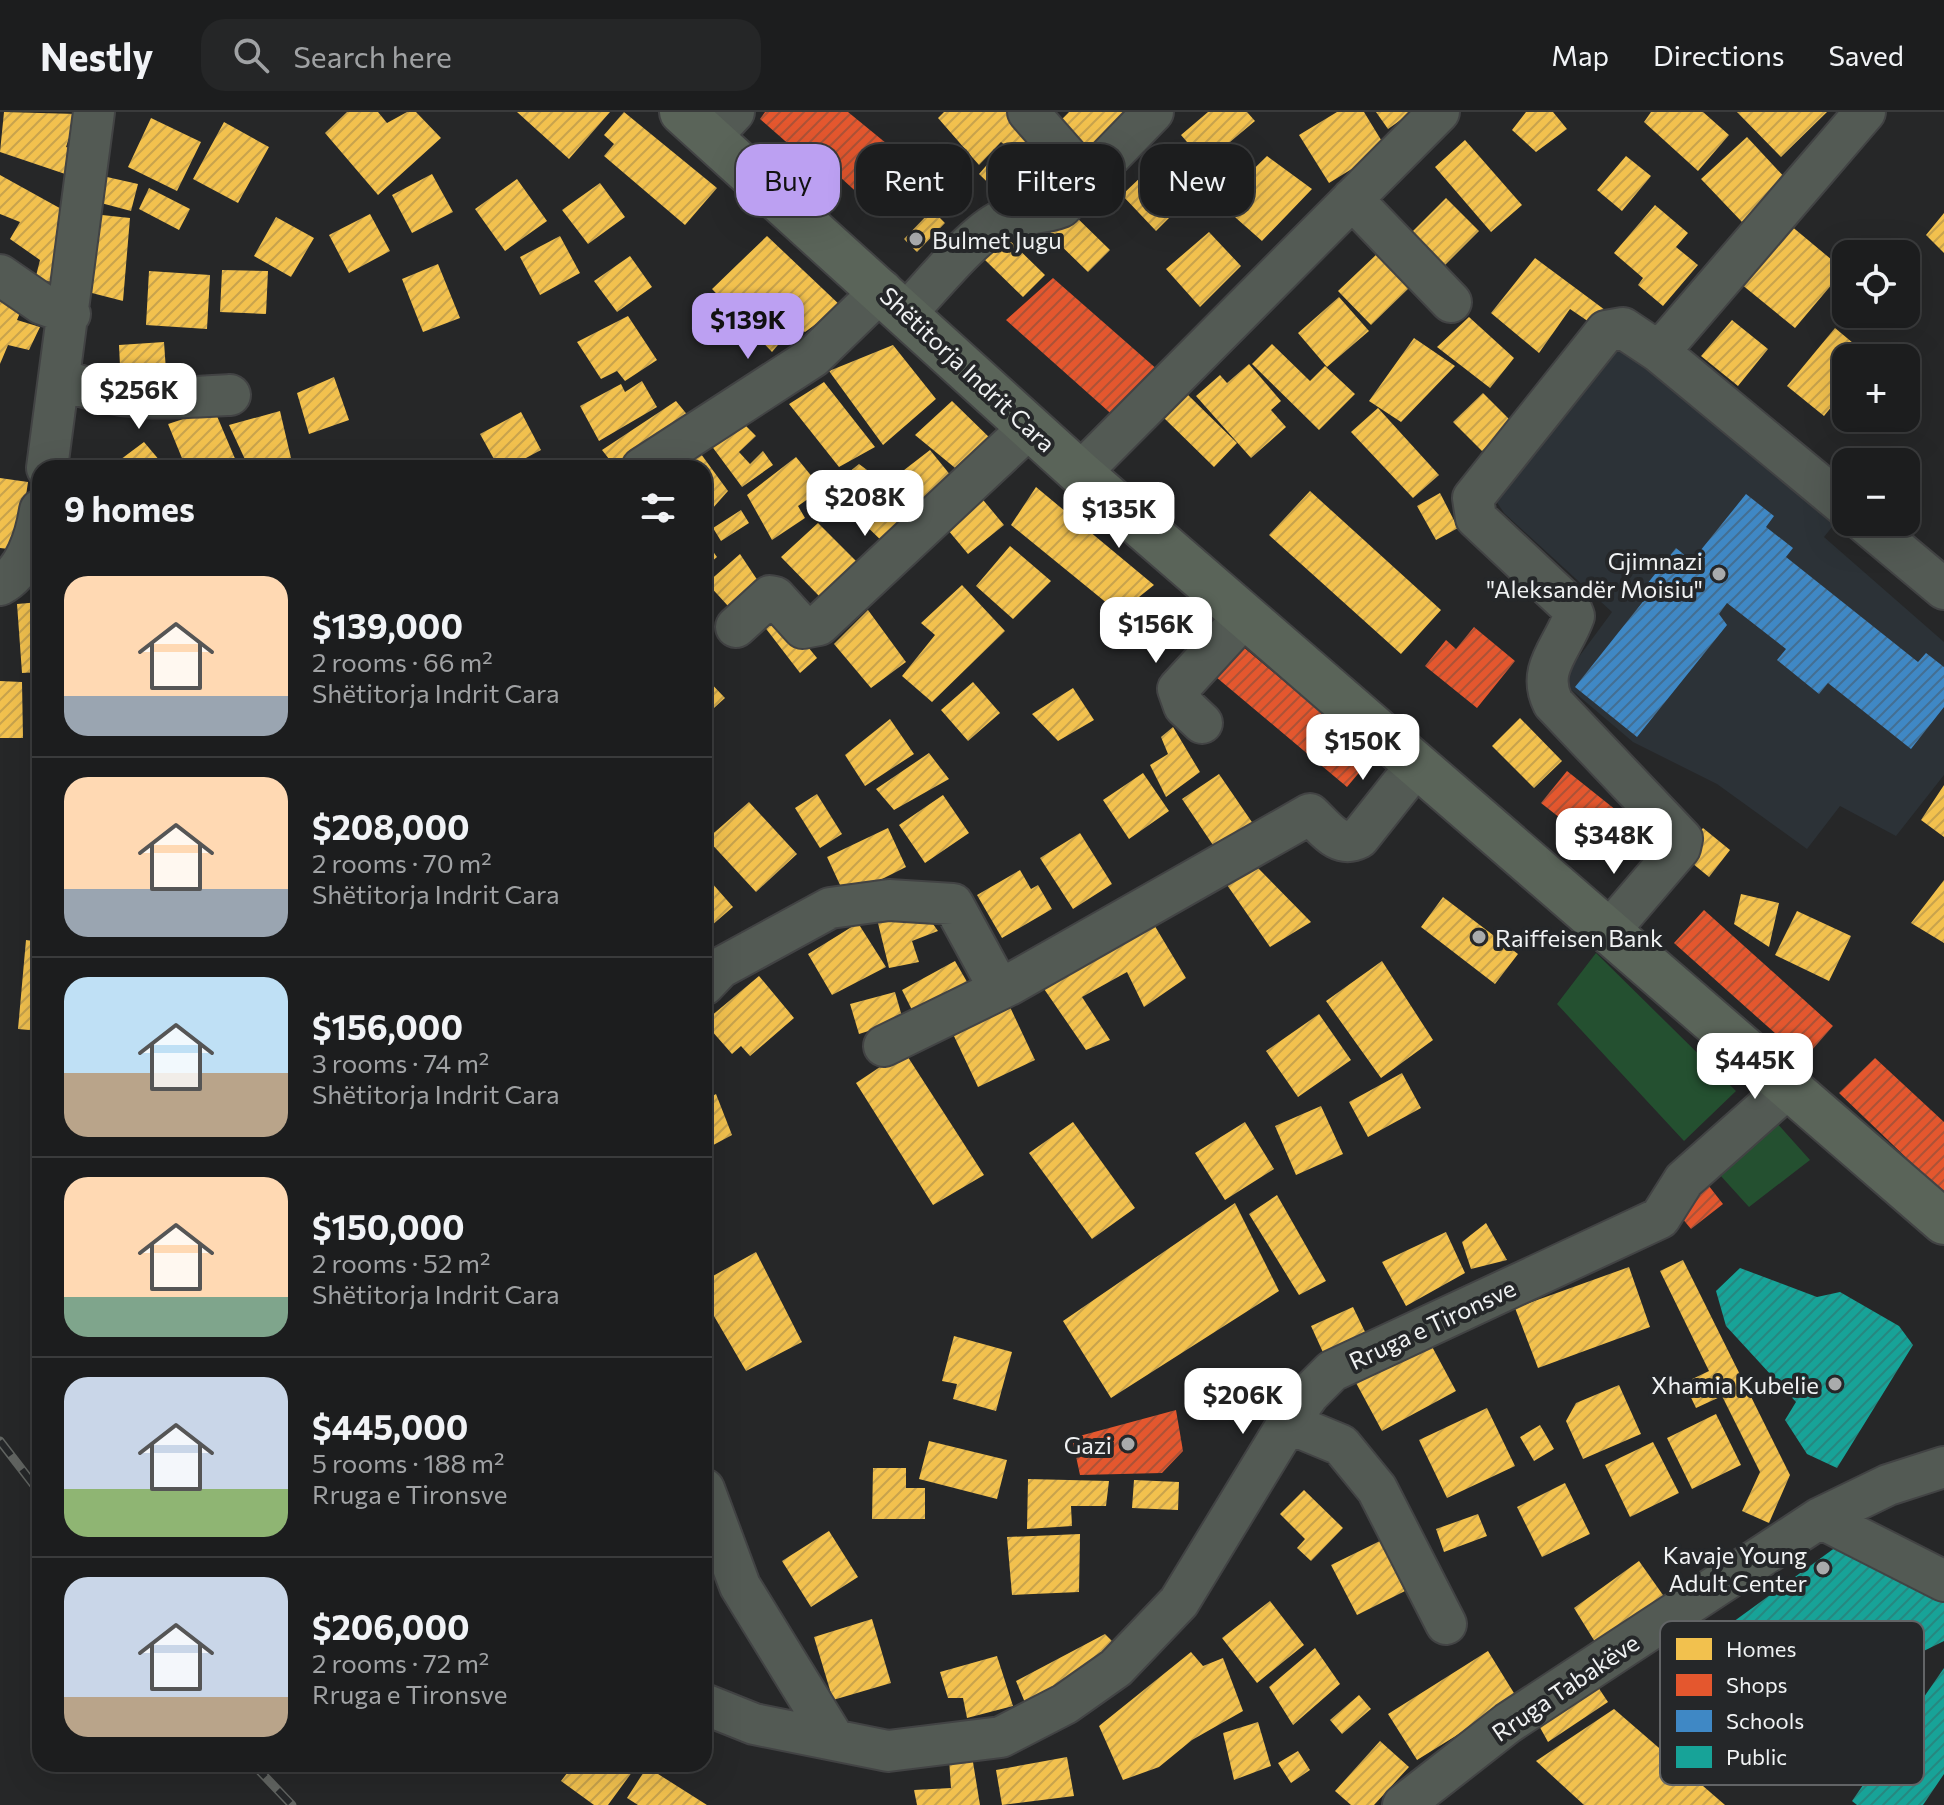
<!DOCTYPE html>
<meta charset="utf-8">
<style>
:root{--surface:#1c1d1e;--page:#252627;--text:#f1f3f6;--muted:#a0a2a4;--line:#3a3b3c;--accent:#bca0f2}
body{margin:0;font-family:Commissioner,sans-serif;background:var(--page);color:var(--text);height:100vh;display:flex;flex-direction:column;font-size:30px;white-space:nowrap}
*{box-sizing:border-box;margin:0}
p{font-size:26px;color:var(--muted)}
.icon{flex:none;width:44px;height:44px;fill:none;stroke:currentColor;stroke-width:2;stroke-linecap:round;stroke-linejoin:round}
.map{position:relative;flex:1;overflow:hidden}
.panel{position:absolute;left:32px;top:348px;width:680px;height:1312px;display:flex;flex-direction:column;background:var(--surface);border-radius:24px;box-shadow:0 8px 32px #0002,0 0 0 2px var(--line)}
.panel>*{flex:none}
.banner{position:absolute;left:736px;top:32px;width:760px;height:72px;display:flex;gap:16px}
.controls{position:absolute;left:1832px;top:128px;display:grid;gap:16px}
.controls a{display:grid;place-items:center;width:88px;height:88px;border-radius:16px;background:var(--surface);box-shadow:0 8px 32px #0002,0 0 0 2px var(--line);font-size:40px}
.price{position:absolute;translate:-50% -68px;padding:0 18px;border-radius:16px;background:#fff;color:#222;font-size:26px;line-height:52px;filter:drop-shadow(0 2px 4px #0008)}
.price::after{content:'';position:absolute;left:50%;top:48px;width:24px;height:18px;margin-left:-12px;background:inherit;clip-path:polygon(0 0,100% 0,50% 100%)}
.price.on{background:var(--accent);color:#111}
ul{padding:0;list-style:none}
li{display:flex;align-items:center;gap:24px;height:200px;padding:0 32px}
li+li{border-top:2px solid var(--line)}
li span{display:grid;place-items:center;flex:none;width:224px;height:160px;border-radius:24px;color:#555}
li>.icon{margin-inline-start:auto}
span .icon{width:96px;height:96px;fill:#fffc;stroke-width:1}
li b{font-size:34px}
h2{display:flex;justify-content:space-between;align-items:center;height:96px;padding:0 32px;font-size:34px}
.pill{padding:0 28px;border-radius:24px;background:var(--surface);box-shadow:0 8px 32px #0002,0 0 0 2px var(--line);font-size:28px;line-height:72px}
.pill.on{background:var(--accent);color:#111}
header{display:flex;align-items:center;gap:48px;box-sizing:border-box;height:112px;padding:0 40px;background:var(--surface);border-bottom:2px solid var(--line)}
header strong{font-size:38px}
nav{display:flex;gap:44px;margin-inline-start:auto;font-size:28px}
.search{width:560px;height:72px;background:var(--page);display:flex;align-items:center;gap:20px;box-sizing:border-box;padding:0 28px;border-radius:24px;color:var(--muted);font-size:30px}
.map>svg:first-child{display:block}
.built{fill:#2c3237}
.park{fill:#245030}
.homes{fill:url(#homes-hatch)}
.shops{fill:url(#shops-hatch)}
.schools{fill:url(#schools-hatch)}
.public{fill:url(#public-hatch)}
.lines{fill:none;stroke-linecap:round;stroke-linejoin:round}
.minor-casing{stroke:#424344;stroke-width:44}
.major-casing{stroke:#424344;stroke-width:48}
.minor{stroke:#535a54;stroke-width:40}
.major{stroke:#5a6459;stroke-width:44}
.rail-casing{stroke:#616461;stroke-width:9}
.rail{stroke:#252729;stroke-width:6;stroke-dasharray:18;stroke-linecap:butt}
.poi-dot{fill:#a9abac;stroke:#252729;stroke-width:3}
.labels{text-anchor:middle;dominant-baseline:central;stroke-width:8;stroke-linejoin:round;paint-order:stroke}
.poi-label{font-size:24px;fill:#f0f2f3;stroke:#252729;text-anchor:end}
.street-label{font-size:24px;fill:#f0f2f3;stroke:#252729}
.key{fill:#252729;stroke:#626466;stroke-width:2}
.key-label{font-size:22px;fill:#f0f2f3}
</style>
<header>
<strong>Nestly</strong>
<div class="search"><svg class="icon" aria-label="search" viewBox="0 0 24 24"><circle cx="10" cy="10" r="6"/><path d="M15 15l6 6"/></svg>Search here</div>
<nav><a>Map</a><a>Directions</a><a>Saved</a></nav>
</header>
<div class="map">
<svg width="1944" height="1693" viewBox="0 0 1944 1693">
<defs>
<pattern id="homes-hatch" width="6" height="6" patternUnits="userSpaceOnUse" patternTransform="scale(2)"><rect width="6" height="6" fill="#f2c14e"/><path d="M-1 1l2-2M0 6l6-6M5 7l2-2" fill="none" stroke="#c8a34d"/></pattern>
<pattern id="shops-hatch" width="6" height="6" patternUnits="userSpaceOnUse" patternTransform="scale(2)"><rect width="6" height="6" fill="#e4572e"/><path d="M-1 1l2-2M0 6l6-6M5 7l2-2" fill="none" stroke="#ad5237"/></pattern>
<pattern id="schools-hatch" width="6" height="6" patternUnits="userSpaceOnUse" patternTransform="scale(2)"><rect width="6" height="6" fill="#3f88c5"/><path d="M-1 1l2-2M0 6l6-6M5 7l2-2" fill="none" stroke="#436f93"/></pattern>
<pattern id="public-hatch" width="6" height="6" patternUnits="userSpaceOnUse" patternTransform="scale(2)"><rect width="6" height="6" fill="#17a398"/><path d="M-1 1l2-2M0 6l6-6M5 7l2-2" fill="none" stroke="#268880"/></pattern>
</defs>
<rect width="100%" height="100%" fill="#262728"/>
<!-- built -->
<path class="built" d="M1620 229 1844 400 1824 425 1944 530V663L1896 724 1840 694 1807 737 1717 672 1633 630 1561 569 1612 500 1504 401 1496 389 1495 377Z"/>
<!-- park -->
<path class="park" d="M1596 841 1736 979 1684 1029 1557 892Z
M1766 999 1810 1048 1749 1095 1710 1052Z"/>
<!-- homes -->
<path class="homes" d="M4 0 77 2 66 35 85 41 77 66 0 40Z
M347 0H378L387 11 407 0H416L441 26 378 83 325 21Z
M517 0H610L569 47Z
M624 0 717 76 685 113 604 44 614 32 604 23Z
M944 0H1011L1036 30 1017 43 1001 30 979 53 938 6Z
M1069 0H1131L1086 45 1060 9Z
M1208 0H1247L1255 9 1205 51 1181 23Z
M1337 0H1364L1386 36 1329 71 1299 23Z
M1376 0H1412L1388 17Z
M1526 0H1553L1567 17 1536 40 1512 18Z
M1651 0H1703L1729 23 1698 59 1644 10Z
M1737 0H1827L1781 45Z
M151 6 201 30 177 79 128 55Z
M224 10 269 35 238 91 193 67Z
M1747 25 1787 68 1742 110 1701 67Z
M1465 28 1522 93 1491 120 1435 55Z
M998 40 1032 79 1013 95 979 62Z
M1165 42 1203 82 1186 99 1181 94 1156 119 1122 83Z
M1267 44 1312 77 1262 129 1219 91Z
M1626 44 1651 64 1622 99 1597 78Z
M432 62 453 100 412 121 392 83Z
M0 63 74 104 55 170 35 168 40 148 10 127 20 110 0 102Z
M107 65 138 72 131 99 101 91Z
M517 67 547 109 505 139 475 97Z
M600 71 625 105 588 132 562 98Z
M149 76 190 97 179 118 139 97Z
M1446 86 1479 119 1440 158 1407 125Z
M1655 93 1688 121 1676 135 1698 153 1663 194 1638 173 1643 166 1614 141Z
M932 98 945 111 917 140 904 127Z
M1071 100 1110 138 1088 160 1049 122Z
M1944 101V141L1926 123Z
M370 102 390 139 349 161 329 123Z
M102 103 130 106 123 189 88 180Z
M276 105 314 126 291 165 254 144Z
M1790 113 1844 158 1795 216 1741 172Z
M1209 120 1241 154 1200 195 1166 157Z
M560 124 580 161 540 183 520 145Z
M767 124 842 195 822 220 816 212 805 220 794 214 772 240 712 177Z
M1006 125 1045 163 1023 185 984 147Z
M1378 141 1411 174 1371 213 1338 179Z
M630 144 652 175 617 200 594 169Z
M1535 146 1605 198 1595 214 1570 197 1539 241 1491 201Z
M438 152 460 206 423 220 402 167Z
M222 158 268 159 266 202 220 200Z
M149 159 210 163 207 217 146 213Z
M0 183 24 191 17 208 40 215 29 238 8 233 0 252Z
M1339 185 1369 219 1327 255 1298 221Z
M628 204 657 248 625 269 617 259 601 267 577 230Z
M1469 205 1514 246 1490 276 1437 235Z
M1732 208 1768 237 1738 274 1701 244Z
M1835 216 1871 246H1846V277L1824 304 1787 274Z
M1414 226 1455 254 1401 310 1369 289Z
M164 230 167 273 121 275 119 233Z
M1272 232 1310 269 1325 254 1355 282 1319 318 1252 252Z
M893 233 936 287 883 333 829 259Z
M1249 252 1281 289 1271 298 1286 315 1251 346 1196 284 1220 263 1227 271Z
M334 265 349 308 309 322 297 281Z
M642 269 657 295 599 329 580 294 621 272 625 280Z
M824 270 875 335 839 355 789 292Z
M1483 281 1512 310 1482 339 1453 310Z
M1187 282 1237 331 1214 355 1164 306Z
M676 289 694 311 630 356H616L602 338Z
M952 289 994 330 960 360 915 323Z
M1378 296 1439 363 1413 386 1351 320Z
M214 297 239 356H186L168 312Z
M280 299 291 346 266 356H249L229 313Z
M521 300 541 338 507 356H499L480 322Z
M739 307 756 324 739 340 750 352 763 339 773 353 742 375 708 329Z
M144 330 166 356H109Z
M930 338 956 370 886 433 828 377 859 352 886 372Z
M701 342 728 379 712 397 704 390V356H681Z
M796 345 822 377 798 394 805 406 772 428 747 383Z
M0 366 28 370 18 438 0 436Z
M1036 375 1154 473 1119 501 1011 413Z
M974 377 1004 413 968 442 938 406Z
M1310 379 1441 498 1401 542 1269 423Z
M1440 381 1458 416 1436 428 1417 394Z
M741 398 749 411 721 429 713 416Z
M818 411 857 450 820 485 781 445Z
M704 427 717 445 704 456Z
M1010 434 1051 469 1013 507 976 474Z
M740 442 760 472 728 494 707 471Z
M962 473 1005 519 932 590 902 564 935 523 921 511Z
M40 490V560L22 561 17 492Z
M772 491 817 546 800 561 760 509Z
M868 498 906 550 871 576 834 532Z
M704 564 725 586 704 605Z
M0 569 22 570 23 626H0Z
M973 570 1000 601 968 629 941 598Z
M1073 576 1094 608 1058 629 1032 602Z
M1520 606 1562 649 1534 676 1492 634Z
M890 607 914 642 865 674 845 643Z
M1173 615 1200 660 1166 685 1150 653 1168 642 1161 625Z
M929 641 949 667 894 698 876 677Z
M1143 661 1169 699 1129 727 1103 688Z
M1219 662 1256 716 1219 742 1182 687Z
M1944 673V725L1921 708Z
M817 682 842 722 820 736 795 696Z
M943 683 969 721 925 751 899 713Z
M749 690 797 742 756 780 707 727Z
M888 716 906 755 880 768 883 774 848 790 827 745Z
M1703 716 1730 738 1709 765 1681 742Z
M1080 721 1112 772 1073 797 1040 746Z
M1257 755 1311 810 1270 835 1225 770Z
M1020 758 1031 777 1038 773 1052 797 1002 826 977 783Z
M704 762 733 795 704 820Z
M1944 768V831L1911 811Z
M1741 782 1779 791 1769 835 1734 812Z
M1443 785 1518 842 1495 872 1421 815Z
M923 798 938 819 912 829 919 850 889 856 877 807Z
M1797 799 1851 824 1829 869 1775 843Z
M1150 806 1186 866 1144 895 1127 860 1082 885 1110 928 1086 938 1040 871Z
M858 811 886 855 832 883 808 842Z
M26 828 40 830V919L18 917Z
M955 849 970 875 915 904 902 878Z
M1382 849 1433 928 1381 966 1326 889Z
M759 864 794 906 750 944 741 934 732 942 704 910Z
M895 880 903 908 859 922 850 892Z
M1010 895 1035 948 978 975 953 922Z
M1319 902 1351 948 1298 985 1266 939Z
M904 939 984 1063 933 1093 856 971Z
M1402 961 1421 996 1368 1025 1349 990Z
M716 982 732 1023 704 1038V989Z
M1321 994 1343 1042 1296 1063 1275 1014Z
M1073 1010 1135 1096 1092 1127 1029 1041Z
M1245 1010 1274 1057 1225 1088 1195 1041Z
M1277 1083 1326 1169 1299 1183 1249 1102Z
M1235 1091 1279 1179 1111 1286 1063 1209Z
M1486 1111 1507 1148 1471 1157 1462 1130Z
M1446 1120 1465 1161 1406 1194 1382 1150Z
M756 1140 802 1230 746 1259 704 1187V1169Z
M1683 1148 1790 1363 1769 1411 1742 1399 1760 1360 1722 1284 1696 1296 1684 1271 1709 1259 1660 1159Z
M1629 1155 1650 1215 1538 1256 1515 1196Z
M1353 1195 1369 1228 1326 1247 1311 1214Z
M954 1224 1012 1240 996 1299 953 1287 957 1272 942 1269Z
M1429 1229 1456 1279 1382 1319 1355 1269Z
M1619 1273 1641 1322 1583 1347 1566 1309 1576 1291Z
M1487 1296 1515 1354 1447 1386 1419 1328Z
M1716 1302 1741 1353 1692 1377 1667 1326Z
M1168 1307 1175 1338H1133L1142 1321Z
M1540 1313 1554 1337 1534 1349 1520 1325Z
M929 1329 1007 1348 997 1387 919 1367Z
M1653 1330 1679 1381 1630 1405 1605 1353Z
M873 1356H906V1376H925V1407H872Z
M1028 1367 1109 1369 1106 1394H1071L1072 1414 1027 1417Z
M1134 1368 1179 1370 1178 1398 1132 1396Z
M1565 1371 1590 1422 1542 1445 1517 1395Z
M1304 1378 1343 1416 1311 1449 1297 1436 1305 1427 1280 1402Z
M1478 1402 1487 1424 1444 1440 1436 1417Z
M829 1419 858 1465 811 1495 782 1449Z
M1080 1422 1079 1480 1012 1483 1007 1425Z
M1380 1429 1405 1479 1357 1503 1331 1453Z
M1639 1449 1670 1493 1600 1538 1574 1496Z
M1270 1489 1304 1533 1257 1571 1222 1526Z
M872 1507 891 1571 833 1588 814 1525Z
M1105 1522 1120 1537 1026 1593 1016 1569Z
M704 1523 711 1537 704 1541Z
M1315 1536 1340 1572 1293 1613 1269 1575Z
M1488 1539 1517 1586 1417 1648 1388 1602Z
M1191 1540 1203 1554 1223 1546 1243 1599 1192 1628 1159 1655 1123 1668 1099 1614Z
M997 1544 1013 1594 967 1606 963 1586H948L940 1560Z
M1598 1575 1608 1590 1548 1630 1537 1610Z
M1359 1583 1371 1597 1342 1622 1330 1608Z
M1614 1597 1725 1693H1584L1536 1649Z
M1258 1610 1271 1654 1234 1668 1223 1621Z
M1380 1629 1409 1655 1374 1693H1351L1335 1679Z
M1298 1639 1310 1658 1291 1671 1278 1651Z
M972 1644 980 1693H917L914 1678 951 1676 949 1647Z
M1067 1645 1074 1684 1002 1693 996 1658Z
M574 1652H638L608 1693H594L561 1669Z
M647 1655 707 1693H638L627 1686Z"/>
<!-- shops -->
<path class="shops" d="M765 0H848L903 45 863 86 840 65 833 71 760 7Z
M1053 166 1159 259 1117 307 1006 208Z
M1474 515 1515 549 1477 596 1425 554 1446 528 1456 537Z
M1242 534 1373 644 1347 675 1216 565Z
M1567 659 1641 718 1616 750 1541 691Z
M1704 798 1833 914 1804 947 1674 831Z
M1875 946 1944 1010V1082L1839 981Z
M1705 1069 1723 1092 1691 1117 1672 1094Z
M1176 1298 1183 1339 1162 1361 1080 1363 1072 1326Z"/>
<!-- schools -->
<path class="schools" d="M1746 382 1774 404 1766 415 1793 436 1786 445 1918 550 1926 541 1944 555V595L1911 637 1828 571 1819 582 1777 548 1786 537 1727 491 1719 502 1727 513 1637 625 1575 575 1653 477 1647 472 1676 436 1692 449Z"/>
<!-- public -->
<path class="public" d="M1740 1156 1817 1185 1840 1180 1899 1214 1913 1233 1837 1356 1807 1342 1785 1308 1796 1290 1726 1214 1716 1179Z
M1847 1427 1944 1482V1529L1790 1605 1748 1569 1711 1526Z
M1944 1556V1662L1923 1693H1857L1852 1689Z"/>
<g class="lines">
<!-- minor casing -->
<g class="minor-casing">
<path id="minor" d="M1028 0 1087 67
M710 26 734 0
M1352 87 1451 190
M0 163 42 192 70 202
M907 200C930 176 973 122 1001 109 1021 100 1041 103 1061 95L1153 0
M1659 240 1865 0
M60 267C122 290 165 287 230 283
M47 356 94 0
M642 356 813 245 882 178
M1080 361 1439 0
M1864 410 1944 477
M0 473C25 460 36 424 40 398
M736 515 770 484 775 485 803 516 819 513 1030 315
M1202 611 1184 594 1178 577 1245 504
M1609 819 1680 736 1682 727 1553 591C1536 557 1563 536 1574 504L1570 494 1476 406 1473 386 1606 219 1623 216 1659 240 1846 395
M704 873 720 856 830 796 889 788 953 792 995 869 1009 873 1310 702C1325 716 1338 737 1359 726L1416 654
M884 934 1009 873
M1288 1311 1341 1333 1377 1377 1446 1512
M704 1377 740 1474 834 1627
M1820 1406 1944 1469
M704 1592 754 1612 888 1639 1001 1625 1065 1592 1116 1556 1179 1490 1288 1311 1309 1282 1332 1259 1660 1106 1684 1068 1790 974
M1403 1693 1508 1611 1820 1406 1888 1373 1944 1355"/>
</g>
<!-- major casing -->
<g class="major-casing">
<path id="major" d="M682 0 1080 361 1944 1110"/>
</g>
<!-- minor -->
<use href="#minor" class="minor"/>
<!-- major -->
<use href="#major" class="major"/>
<!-- rail casing -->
<g class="rail-casing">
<path id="rail" d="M0 1329 40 1381
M253 1652 292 1693"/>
</g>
<!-- rail -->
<use href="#rail" class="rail"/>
</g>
<!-- markers -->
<g class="poi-dot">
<circle cx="916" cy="127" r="8"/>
<circle cx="1719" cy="462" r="8"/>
<circle cx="1479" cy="825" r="8"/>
<circle cx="1835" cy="1272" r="8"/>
<circle cx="1128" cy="1332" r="8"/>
<circle cx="1823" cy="1456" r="8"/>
</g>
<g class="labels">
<!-- poi labels -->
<g class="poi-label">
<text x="932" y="127" text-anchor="start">Bulmet Jugu</text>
<text x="1703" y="448">Gjimnazi<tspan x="1703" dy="28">"Aleksandër Moisiu"</tspan></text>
<text x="1495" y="825" text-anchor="start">Raiffeisen Bank</text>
<text x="1819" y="1272">Xhamia Kubelie</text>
<text x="1112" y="1332">Gazi</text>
<text x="1807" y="1442">Kavaje Young<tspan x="1807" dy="28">Adult Center</tspan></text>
</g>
<!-- street labels -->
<g class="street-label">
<text transform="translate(968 257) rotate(43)">Shëtitorja Indrit Cara</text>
<text transform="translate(1432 1212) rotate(-25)">Rruga e Tironsve</text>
<text transform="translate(1565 1575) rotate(-34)">Rruga Tabakëve</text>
</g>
</g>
<!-- legend -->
<rect x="1660" y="1509" width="264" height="164" rx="12" class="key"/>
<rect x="1676" y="1526" width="36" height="22" fill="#f2c14e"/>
<rect x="1676" y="1562" width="36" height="22" fill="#e4572e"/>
<rect x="1676" y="1598" width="36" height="22" fill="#3f88c5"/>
<rect x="1676" y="1634" width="36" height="22" fill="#17a398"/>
<g class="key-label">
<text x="1726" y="1545">Homes</text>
<text x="1726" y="1581">Shops</text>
<text x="1726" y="1617">Schools</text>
<text x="1726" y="1653">Public</text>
</g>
</svg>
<div class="controls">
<a><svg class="icon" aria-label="locate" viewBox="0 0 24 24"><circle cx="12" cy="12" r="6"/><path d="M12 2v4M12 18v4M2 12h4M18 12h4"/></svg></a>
<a>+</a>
<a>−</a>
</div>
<b class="price on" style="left:748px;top:249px">$139K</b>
<b class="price" style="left:139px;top:319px">$256K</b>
<b class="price" style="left:865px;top:426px">$208K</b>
<b class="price" style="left:1119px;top:438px">$135K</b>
<b class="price" style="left:1156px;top:553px">$156K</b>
<b class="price" style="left:1363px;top:670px">$150K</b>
<b class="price" style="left:1614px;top:764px">$348K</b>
<b class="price" style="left:1755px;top:989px">$445K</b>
<b class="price" style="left:1243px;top:1324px">$206K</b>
<div class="banner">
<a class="pill on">Buy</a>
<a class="pill">Rent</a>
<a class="pill">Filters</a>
<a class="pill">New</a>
</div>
<section class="panel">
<h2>9 homes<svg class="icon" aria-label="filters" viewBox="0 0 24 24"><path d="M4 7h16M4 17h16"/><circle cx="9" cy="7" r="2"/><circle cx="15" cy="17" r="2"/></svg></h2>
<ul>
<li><span style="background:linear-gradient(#ffd9b3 75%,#9aa5b1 0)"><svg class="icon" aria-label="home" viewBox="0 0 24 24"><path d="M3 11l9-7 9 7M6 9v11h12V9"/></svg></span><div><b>$139,000</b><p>2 rooms · 66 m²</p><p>Shëtitorja Indrit Cara</p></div></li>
<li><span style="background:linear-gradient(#ffd9b3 70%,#9aa5b1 0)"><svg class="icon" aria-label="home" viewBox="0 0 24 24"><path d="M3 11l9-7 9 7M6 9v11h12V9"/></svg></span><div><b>$208,000</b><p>2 rooms · 70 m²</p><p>Shëtitorja Indrit Cara</p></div></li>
<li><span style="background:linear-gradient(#bfe0f5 60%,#b9a48a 0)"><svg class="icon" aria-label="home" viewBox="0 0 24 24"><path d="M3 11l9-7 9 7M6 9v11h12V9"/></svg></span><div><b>$156,000</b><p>3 rooms · 74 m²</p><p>Shëtitorja Indrit Cara</p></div></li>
<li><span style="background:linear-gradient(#ffd9b3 75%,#7fa58c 0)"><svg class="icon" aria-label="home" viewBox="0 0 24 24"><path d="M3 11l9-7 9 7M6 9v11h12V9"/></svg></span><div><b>$150,000</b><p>2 rooms · 52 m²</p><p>Shëtitorja Indrit Cara</p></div></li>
<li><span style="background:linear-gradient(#c9d6e8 70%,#8fb573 0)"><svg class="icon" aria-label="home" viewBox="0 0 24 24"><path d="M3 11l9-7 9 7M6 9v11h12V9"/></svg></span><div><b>$445,000</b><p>5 rooms · 188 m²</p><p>Rruga e Tironsve</p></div></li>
<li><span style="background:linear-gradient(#c9d6e8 75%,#b9a48a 0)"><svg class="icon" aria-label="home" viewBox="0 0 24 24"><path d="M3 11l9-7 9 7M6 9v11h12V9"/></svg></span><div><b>$206,000</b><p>2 rooms · 72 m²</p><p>Rruga e Tironsve</p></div></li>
</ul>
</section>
</div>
